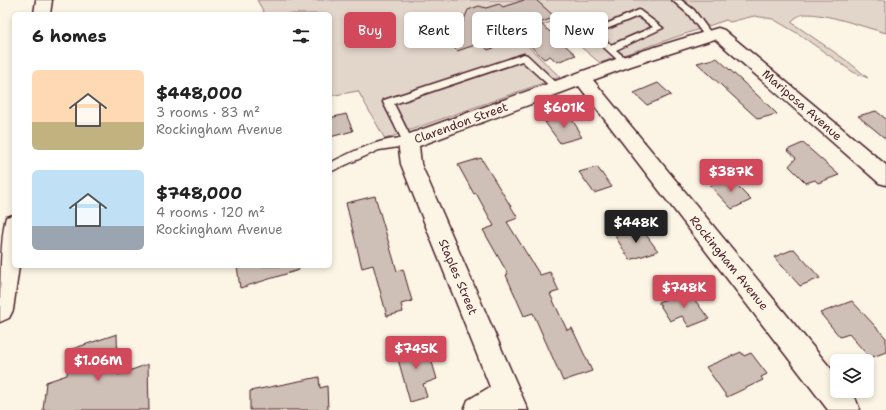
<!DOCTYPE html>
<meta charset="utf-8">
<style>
:root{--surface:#fff;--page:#f6f6f6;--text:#222;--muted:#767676;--accent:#d1495b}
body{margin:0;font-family:"Shantell Sans",sans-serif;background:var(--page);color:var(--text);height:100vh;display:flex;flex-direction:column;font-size:15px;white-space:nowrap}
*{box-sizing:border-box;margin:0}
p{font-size:13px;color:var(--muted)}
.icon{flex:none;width:22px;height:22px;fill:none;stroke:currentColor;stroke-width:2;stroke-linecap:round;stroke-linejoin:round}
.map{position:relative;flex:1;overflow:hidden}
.side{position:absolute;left:12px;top:12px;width:320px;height:256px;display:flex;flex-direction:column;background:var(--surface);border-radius:6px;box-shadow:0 2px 6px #0003}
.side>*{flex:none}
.top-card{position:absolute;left:344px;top:12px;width:380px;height:36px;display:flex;gap:8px}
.fabs{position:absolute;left:830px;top:354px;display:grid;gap:8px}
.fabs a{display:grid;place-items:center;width:44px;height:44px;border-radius:6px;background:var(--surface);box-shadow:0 2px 6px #0003;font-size:20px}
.price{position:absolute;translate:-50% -34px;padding:0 9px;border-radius:4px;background:var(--accent);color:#fff;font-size:13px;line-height:26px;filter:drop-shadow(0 1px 2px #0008)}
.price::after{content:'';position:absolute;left:50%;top:24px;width:12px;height:9px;margin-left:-6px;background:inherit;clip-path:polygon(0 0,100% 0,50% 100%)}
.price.on{background:#222;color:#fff}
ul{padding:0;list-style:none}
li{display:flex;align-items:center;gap:12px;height:100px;padding:0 20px}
li span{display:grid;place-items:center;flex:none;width:112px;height:80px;border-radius:6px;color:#555}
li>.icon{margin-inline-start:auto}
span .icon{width:48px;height:48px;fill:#fffc;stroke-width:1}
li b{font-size:17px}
h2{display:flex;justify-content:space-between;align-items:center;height:48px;padding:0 20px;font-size:17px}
.pill{padding:0 14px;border-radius:6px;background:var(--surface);box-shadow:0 2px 6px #0003;font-size:14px;line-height:36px}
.pill.on{background:var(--accent);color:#fff}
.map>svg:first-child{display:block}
.green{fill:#e2d5ca;stroke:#967a7a}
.building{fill:#cfc0b7;stroke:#4a1f2b}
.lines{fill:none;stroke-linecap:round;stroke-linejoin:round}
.lane-casing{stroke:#4a1f2b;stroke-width:3}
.street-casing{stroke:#4a1f2b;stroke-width:3}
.lane{fill:#fcf5e5;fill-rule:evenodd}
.street{fill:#fcf5e5;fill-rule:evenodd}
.labels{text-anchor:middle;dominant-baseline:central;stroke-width:3;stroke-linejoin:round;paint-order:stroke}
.street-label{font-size:12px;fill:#4a1f2b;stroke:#fcf5e5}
</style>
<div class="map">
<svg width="886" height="410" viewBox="0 0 886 410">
<rect width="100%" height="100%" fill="#fcf5e5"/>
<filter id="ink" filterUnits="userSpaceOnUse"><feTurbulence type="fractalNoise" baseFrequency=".025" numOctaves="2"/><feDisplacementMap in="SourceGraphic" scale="8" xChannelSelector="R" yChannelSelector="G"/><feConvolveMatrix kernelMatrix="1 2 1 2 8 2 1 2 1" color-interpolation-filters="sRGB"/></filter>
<g filter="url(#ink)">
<!-- green -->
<path class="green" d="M257 0H886V33C863 27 827 13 804 14 799 15 795 18 791 22L850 63 868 78 853 72 797 33 773 19 754 16 730 22 726 20 600 63 551 22 516 35 560 77 385 139 358 91 330 96V14H265Z"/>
<!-- building -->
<path class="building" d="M524 0H536L555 17 540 23 576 55 557 62 550 56 544 59 522 38 488 50 481 43 457 51 439 32 462 24 468 10 479 6 486 8 499 4 503 7Z
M717 58 769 106 777 114 758 119 697 63Z
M658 83 671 95 647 105 634 93Z
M876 111 886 119V139L858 116Z
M346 114 353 131 330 137V118Z
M569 115 580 132H578L582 137 560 143 545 122Z
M803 143 839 175 818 183 815 180 806 183 789 166 796 158 787 150Z
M481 158 518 218 507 222 540 275 550 272 559 291 550 294 567 330 572 328 592 371 563 381 533 313 524 316 506 275 508 274 483 230 494 226 476 193 474 194 458 165Z
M597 167 612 187 594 193 579 172Z
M729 178 751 200 732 209 710 186Z
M375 196 397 271 403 269 412 301 401 304 403 312 387 316 373 265 362 268 346 203Z
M641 228 658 251 630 260 615 236Z
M794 249 820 278 800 286 774 257Z
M237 266H298L299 270 240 288Z
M688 291 709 319 689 327 682 316 670 321 658 302Z
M852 301 886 338V352L870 358 849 334 840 337 820 313Z
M117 334 118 375 148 364 149 410H43L46 382 67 375 69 350Z
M426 342 437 379 423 384 427 397 410 402 396 352Z
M741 352 744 356 751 353 767 374 761 377 763 380 727 397 706 367Z
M319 377 320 388 327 386 328 410H250V391Z"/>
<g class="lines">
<!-- lane casing -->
<g class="lane-casing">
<path id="lane" d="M672 0H681L694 10 713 36 712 38H706L688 14Z
M639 10 663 28 616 50 628 60V64H622L587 32ZM638 16 653 27 611 45 597 33Z
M524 54 527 55 560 86 562 88 560 90H554L522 61 394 104 413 142 412 145 379 150 330 172V163C352 152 375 140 401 138L383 102 384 100Z"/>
</g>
<!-- street casing -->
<g class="street-casing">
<path id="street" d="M36 0H52L50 14H34Z
M718 28 724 30 886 165V185L879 183 715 39 631 66 593 80 837 376V391H849L856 400 860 410H828L579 86 419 146 421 164 528 410H464L468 400 490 387 401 164 398 142 401 137 619 58Z
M14 215V266H19L13 310 9 318 0 322C0 294 0 241 6 217Z"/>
</g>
<!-- lane -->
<use href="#lane" class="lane"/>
<!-- street -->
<use href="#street" class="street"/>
</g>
</g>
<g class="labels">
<!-- street labels -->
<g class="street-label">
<text transform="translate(802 105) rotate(41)">Mariposa Avenue</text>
<text transform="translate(461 123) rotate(-20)">Clarendon Street</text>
<text transform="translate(729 263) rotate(51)">Rockingham Avenue</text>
<text transform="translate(458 277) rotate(67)">Staples Street</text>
</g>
</g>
</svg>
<div class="fabs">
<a><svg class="icon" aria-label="layers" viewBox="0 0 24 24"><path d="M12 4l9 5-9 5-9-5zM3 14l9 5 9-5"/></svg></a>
</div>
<b class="price" style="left:564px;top:129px">$601K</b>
<b class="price" style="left:731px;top:193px">$387K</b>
<b class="price on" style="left:636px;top:244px">$448K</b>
<b class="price" style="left:684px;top:309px">$748K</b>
<b class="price" style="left:416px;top:370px">$745K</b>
<b class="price" style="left:98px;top:382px">$1.06M</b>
<div class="top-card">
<a class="pill on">Buy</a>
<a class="pill">Rent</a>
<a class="pill">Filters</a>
<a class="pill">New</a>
</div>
<section class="side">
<h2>6 homes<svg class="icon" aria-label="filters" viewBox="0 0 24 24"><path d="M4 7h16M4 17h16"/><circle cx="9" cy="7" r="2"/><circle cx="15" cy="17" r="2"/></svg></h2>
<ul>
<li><span style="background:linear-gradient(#ffd9b3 65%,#c2b280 0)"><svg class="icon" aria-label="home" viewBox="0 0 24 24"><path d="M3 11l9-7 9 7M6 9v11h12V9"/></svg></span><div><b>$448,000</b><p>3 rooms · 83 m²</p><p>Rockingham Avenue</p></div></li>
<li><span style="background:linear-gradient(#bfe0f5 70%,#9aa5b1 0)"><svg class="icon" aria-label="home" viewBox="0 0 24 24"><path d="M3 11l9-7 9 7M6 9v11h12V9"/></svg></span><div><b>$748,000</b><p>4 rooms · 120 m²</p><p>Rockingham Avenue</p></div></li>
</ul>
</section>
</div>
